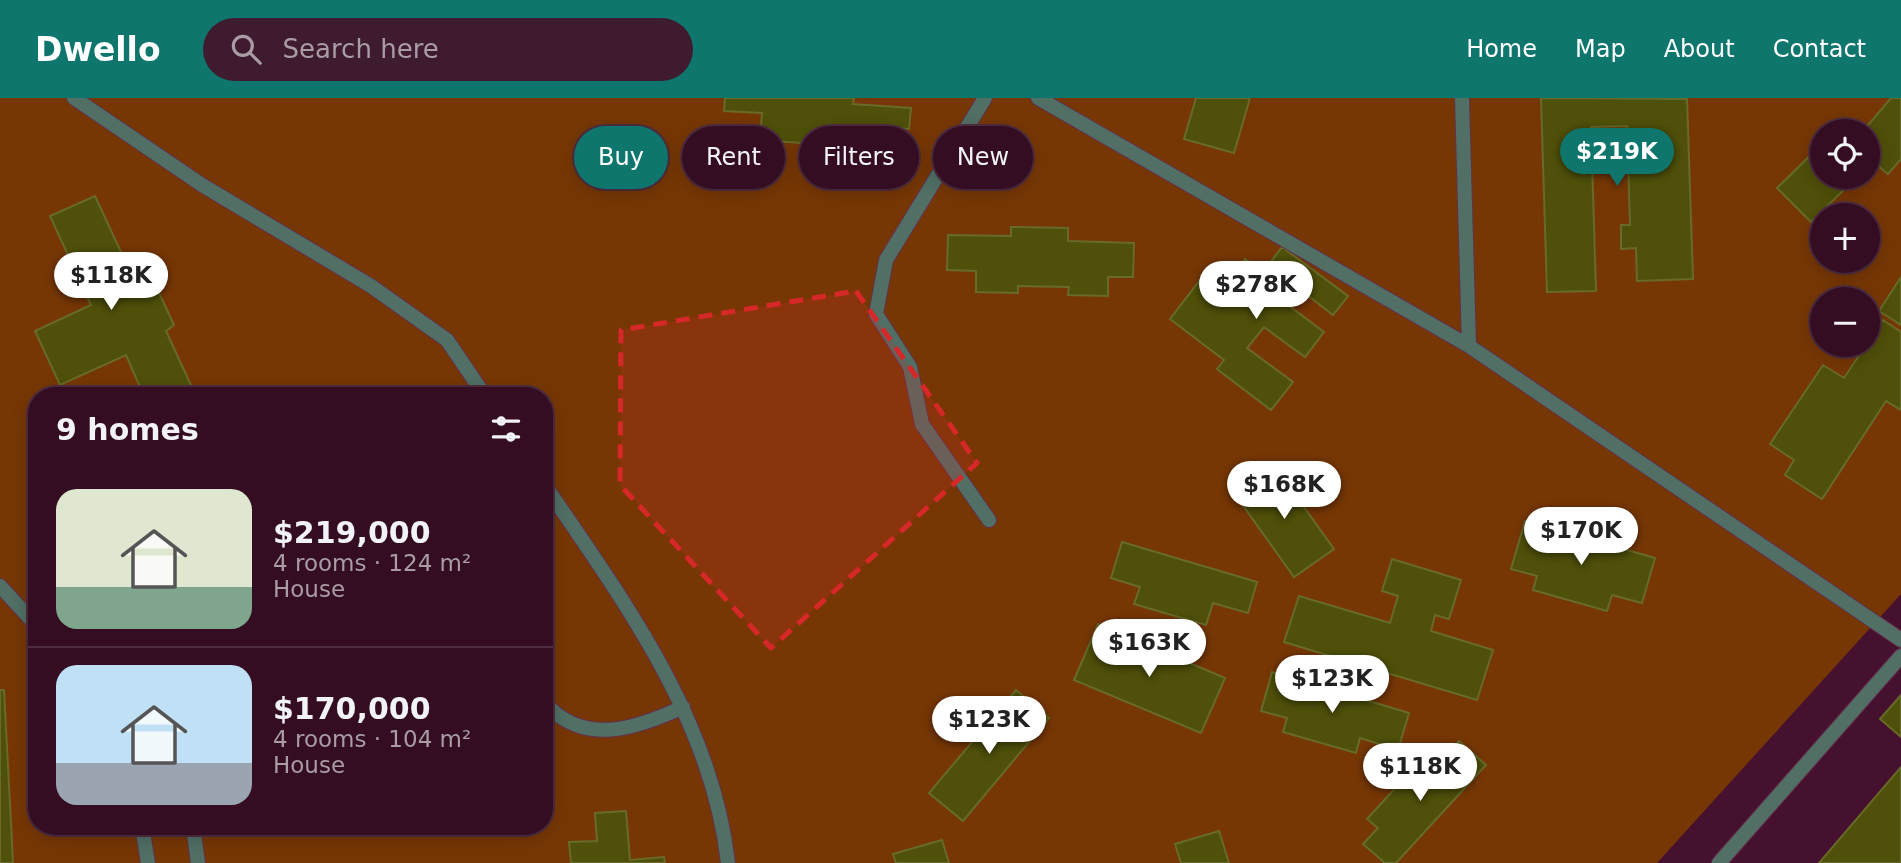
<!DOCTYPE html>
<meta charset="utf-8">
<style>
:root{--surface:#340d22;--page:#3f1b2f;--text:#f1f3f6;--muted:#a99ca5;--line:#4e2d40;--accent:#0f766e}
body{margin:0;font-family:"DejaVu Sans",sans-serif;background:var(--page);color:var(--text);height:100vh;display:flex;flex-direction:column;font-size:26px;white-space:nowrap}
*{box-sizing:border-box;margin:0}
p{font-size:23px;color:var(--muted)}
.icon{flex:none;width:38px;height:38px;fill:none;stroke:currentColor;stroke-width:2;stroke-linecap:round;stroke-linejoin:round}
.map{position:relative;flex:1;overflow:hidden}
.panel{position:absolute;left:28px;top:289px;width:525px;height:448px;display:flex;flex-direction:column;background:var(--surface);border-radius:28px;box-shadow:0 4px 18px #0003,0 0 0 2px var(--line)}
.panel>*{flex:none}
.top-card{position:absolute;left:574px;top:28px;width:665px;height:63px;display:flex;gap:14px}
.tools{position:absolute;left:1810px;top:21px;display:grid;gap:14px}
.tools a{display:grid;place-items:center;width:70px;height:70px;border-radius:50%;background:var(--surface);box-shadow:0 4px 18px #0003,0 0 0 2px var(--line);font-size:35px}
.price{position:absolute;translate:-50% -60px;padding:0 16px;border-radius:24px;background:#fff;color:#222;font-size:23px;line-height:46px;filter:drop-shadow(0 2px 4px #0008)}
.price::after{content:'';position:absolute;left:50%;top:42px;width:21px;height:16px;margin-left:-10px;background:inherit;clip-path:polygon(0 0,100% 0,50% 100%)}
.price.current{background:var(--accent);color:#fff}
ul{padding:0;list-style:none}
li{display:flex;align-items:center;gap:21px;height:175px;padding:0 28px}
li+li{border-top:2px solid var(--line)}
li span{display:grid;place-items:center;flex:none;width:196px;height:140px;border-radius:21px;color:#555}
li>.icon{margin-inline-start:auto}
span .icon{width:84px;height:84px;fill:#fffc;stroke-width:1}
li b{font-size:30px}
h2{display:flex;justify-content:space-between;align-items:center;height:84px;padding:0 28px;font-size:30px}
.tag{padding:0 24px;border-radius:32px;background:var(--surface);box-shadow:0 4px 18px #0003,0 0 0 2px var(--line);font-size:24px;line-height:63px}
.tag.current{background:var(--accent);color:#fff}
header{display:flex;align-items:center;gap:42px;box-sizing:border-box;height:98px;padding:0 35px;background:var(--accent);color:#fff}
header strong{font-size:33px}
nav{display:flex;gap:38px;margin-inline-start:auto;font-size:24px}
.search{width:490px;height:63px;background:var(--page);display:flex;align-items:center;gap:18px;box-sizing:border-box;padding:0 24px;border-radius:38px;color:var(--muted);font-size:26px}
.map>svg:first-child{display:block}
.green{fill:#773705;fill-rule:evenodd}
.building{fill:#4f5009;stroke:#686a29;stroke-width:2}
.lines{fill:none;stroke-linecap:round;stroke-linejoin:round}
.lane-casing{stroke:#62304b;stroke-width:16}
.street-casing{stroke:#62304b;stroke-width:16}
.lane{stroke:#516f64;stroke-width:14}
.street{stroke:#516f64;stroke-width:14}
.marked{fill:#d62828;fill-opacity:0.2;stroke:#d62828;stroke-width:5;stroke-dasharray:14 9;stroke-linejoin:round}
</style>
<header>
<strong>Dwello</strong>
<div class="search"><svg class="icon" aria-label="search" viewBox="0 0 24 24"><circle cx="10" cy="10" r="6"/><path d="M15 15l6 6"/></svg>Search here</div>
<nav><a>Home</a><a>Map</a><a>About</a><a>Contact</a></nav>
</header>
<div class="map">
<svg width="1901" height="765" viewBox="0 0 1901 765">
<rect width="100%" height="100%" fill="#46112e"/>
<!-- green -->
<path class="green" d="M0 0H1901V496L1657 765H0ZM1822 33H1867V79H1822ZM1822 117H1867V163H1822ZM1822 201H1867V247H1822ZM37 298H544V728H37Z"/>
<!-- building -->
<path class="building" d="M725 0H854L853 6 911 10 909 31 875 28 874 50 760 42 762 15 724 13Z
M1196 0H1250L1234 55 1184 41Z
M1541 0 1687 1 1693 181 1637 183 1636 150 1621 151V127H1630L1627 28 1591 29 1596 193 1547 194Z
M1891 0H1901V61L1888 76 1867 59V33H1863Z
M1822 46V79H1857L1811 124 1777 90Z
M95 98 133 180 149 173 174 227 166 233 196 298H144L126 257 60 287 35 233 91 207 50 118Z
M1011 129 1068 130V143L1134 145 1133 179H1108V198L1068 197 1069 189 1018 188V195L976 194V173L947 172 948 137 1011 138Z
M1282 149 1348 198 1333 217 1284 179 1272 195 1324 234 1305 259 1264 229 1247 250 1293 284 1271 312 1217 271 1224 262 1170 221 1200 182 1218 196 1245 161 1263 174Z
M1901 179V227L1879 213Z
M1883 222 1901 234V312L1886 303 1822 401 1785 377 1794 362 1770 346 1823 267 1844 280Z
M1273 366 1334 451 1294 479 1234 395Z
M1525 423 1655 460 1642 505 1612 497 1607 513 1533 492 1537 478 1511 471Z
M1122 444 1257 484 1248 515 1213 505 1206 527 1134 506 1140 489 1111 480Z
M1392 461 1461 482 1449 521 1435 517 1431 533 1493 552 1477 602 1284 544 1299 498 1390 525 1398 498 1382 493Z
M1098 526 1225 580 1201 635 1074 582Z
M1272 574 1409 615 1398 652 1360 640 1356 655 1283 634 1287 620 1261 613Z
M0 592H4L13 765H0Z
M1016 592 1049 620 963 723 929 695Z
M1901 597V639L1880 621Z
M1459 643 1486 667 1396 765H1385L1363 746 1378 730 1367 721 1421 662 1432 672Z
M1901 669V765H1819Z
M626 713 630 762 664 759 665 765H571L569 744 597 743 595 715Z
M239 728H269L243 738Z
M1219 733 1229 765H1181L1175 746Z
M942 742 949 765H896L893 756Z"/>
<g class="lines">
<!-- lane casing -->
<g class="lane-casing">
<path id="lane" d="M544 604C583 649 636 631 683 609
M193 728 198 765"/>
</g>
<!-- street casing -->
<g class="street-casing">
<path id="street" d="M74 0 202 87 371 188 447 242 485 298
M985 0 886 162 876 216 910 269 922 326 989 422
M1038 0 1469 248 1901 542
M1462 0 1469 248
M544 386C623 502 712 621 728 765
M0 488 37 528
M142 728 148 765
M1719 765 1901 558"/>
</g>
<!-- lane -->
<use href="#lane" class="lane"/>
<!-- street -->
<use href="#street" class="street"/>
</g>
<!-- marked area -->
<path class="marked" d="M856 193 977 365 771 550 620 387 621 232Z"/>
</svg>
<div class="tools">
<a><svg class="icon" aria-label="locate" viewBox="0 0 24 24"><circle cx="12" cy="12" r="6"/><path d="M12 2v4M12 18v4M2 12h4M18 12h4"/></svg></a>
<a>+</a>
<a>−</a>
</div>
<b class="price current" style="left:1617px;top:90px">$219K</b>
<b class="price" style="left:111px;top:214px">$118K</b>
<b class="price" style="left:1256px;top:223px">$278K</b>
<b class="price" style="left:1284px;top:423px">$168K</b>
<b class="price" style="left:1581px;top:469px">$170K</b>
<b class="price" style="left:1149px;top:581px">$163K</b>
<b class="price" style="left:1332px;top:617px">$123K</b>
<b class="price" style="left:989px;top:658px">$123K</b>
<b class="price" style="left:1420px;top:705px">$118K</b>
<div class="top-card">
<a class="tag current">Buy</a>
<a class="tag">Rent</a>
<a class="tag">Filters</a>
<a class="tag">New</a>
</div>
<section class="panel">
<h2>9 homes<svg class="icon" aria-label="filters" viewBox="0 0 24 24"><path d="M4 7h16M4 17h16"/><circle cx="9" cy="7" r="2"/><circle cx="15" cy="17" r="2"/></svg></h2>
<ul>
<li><span style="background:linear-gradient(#dfe7d0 70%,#7fa58c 0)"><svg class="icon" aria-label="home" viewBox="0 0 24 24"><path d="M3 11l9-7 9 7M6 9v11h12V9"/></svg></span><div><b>$219,000</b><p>4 rooms · 124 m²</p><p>House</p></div></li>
<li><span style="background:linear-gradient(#bfe0f5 70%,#9aa5b1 0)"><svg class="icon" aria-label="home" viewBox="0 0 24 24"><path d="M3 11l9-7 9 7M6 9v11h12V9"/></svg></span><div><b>$170,000</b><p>4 rooms · 104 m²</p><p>House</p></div></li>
</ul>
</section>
</div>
